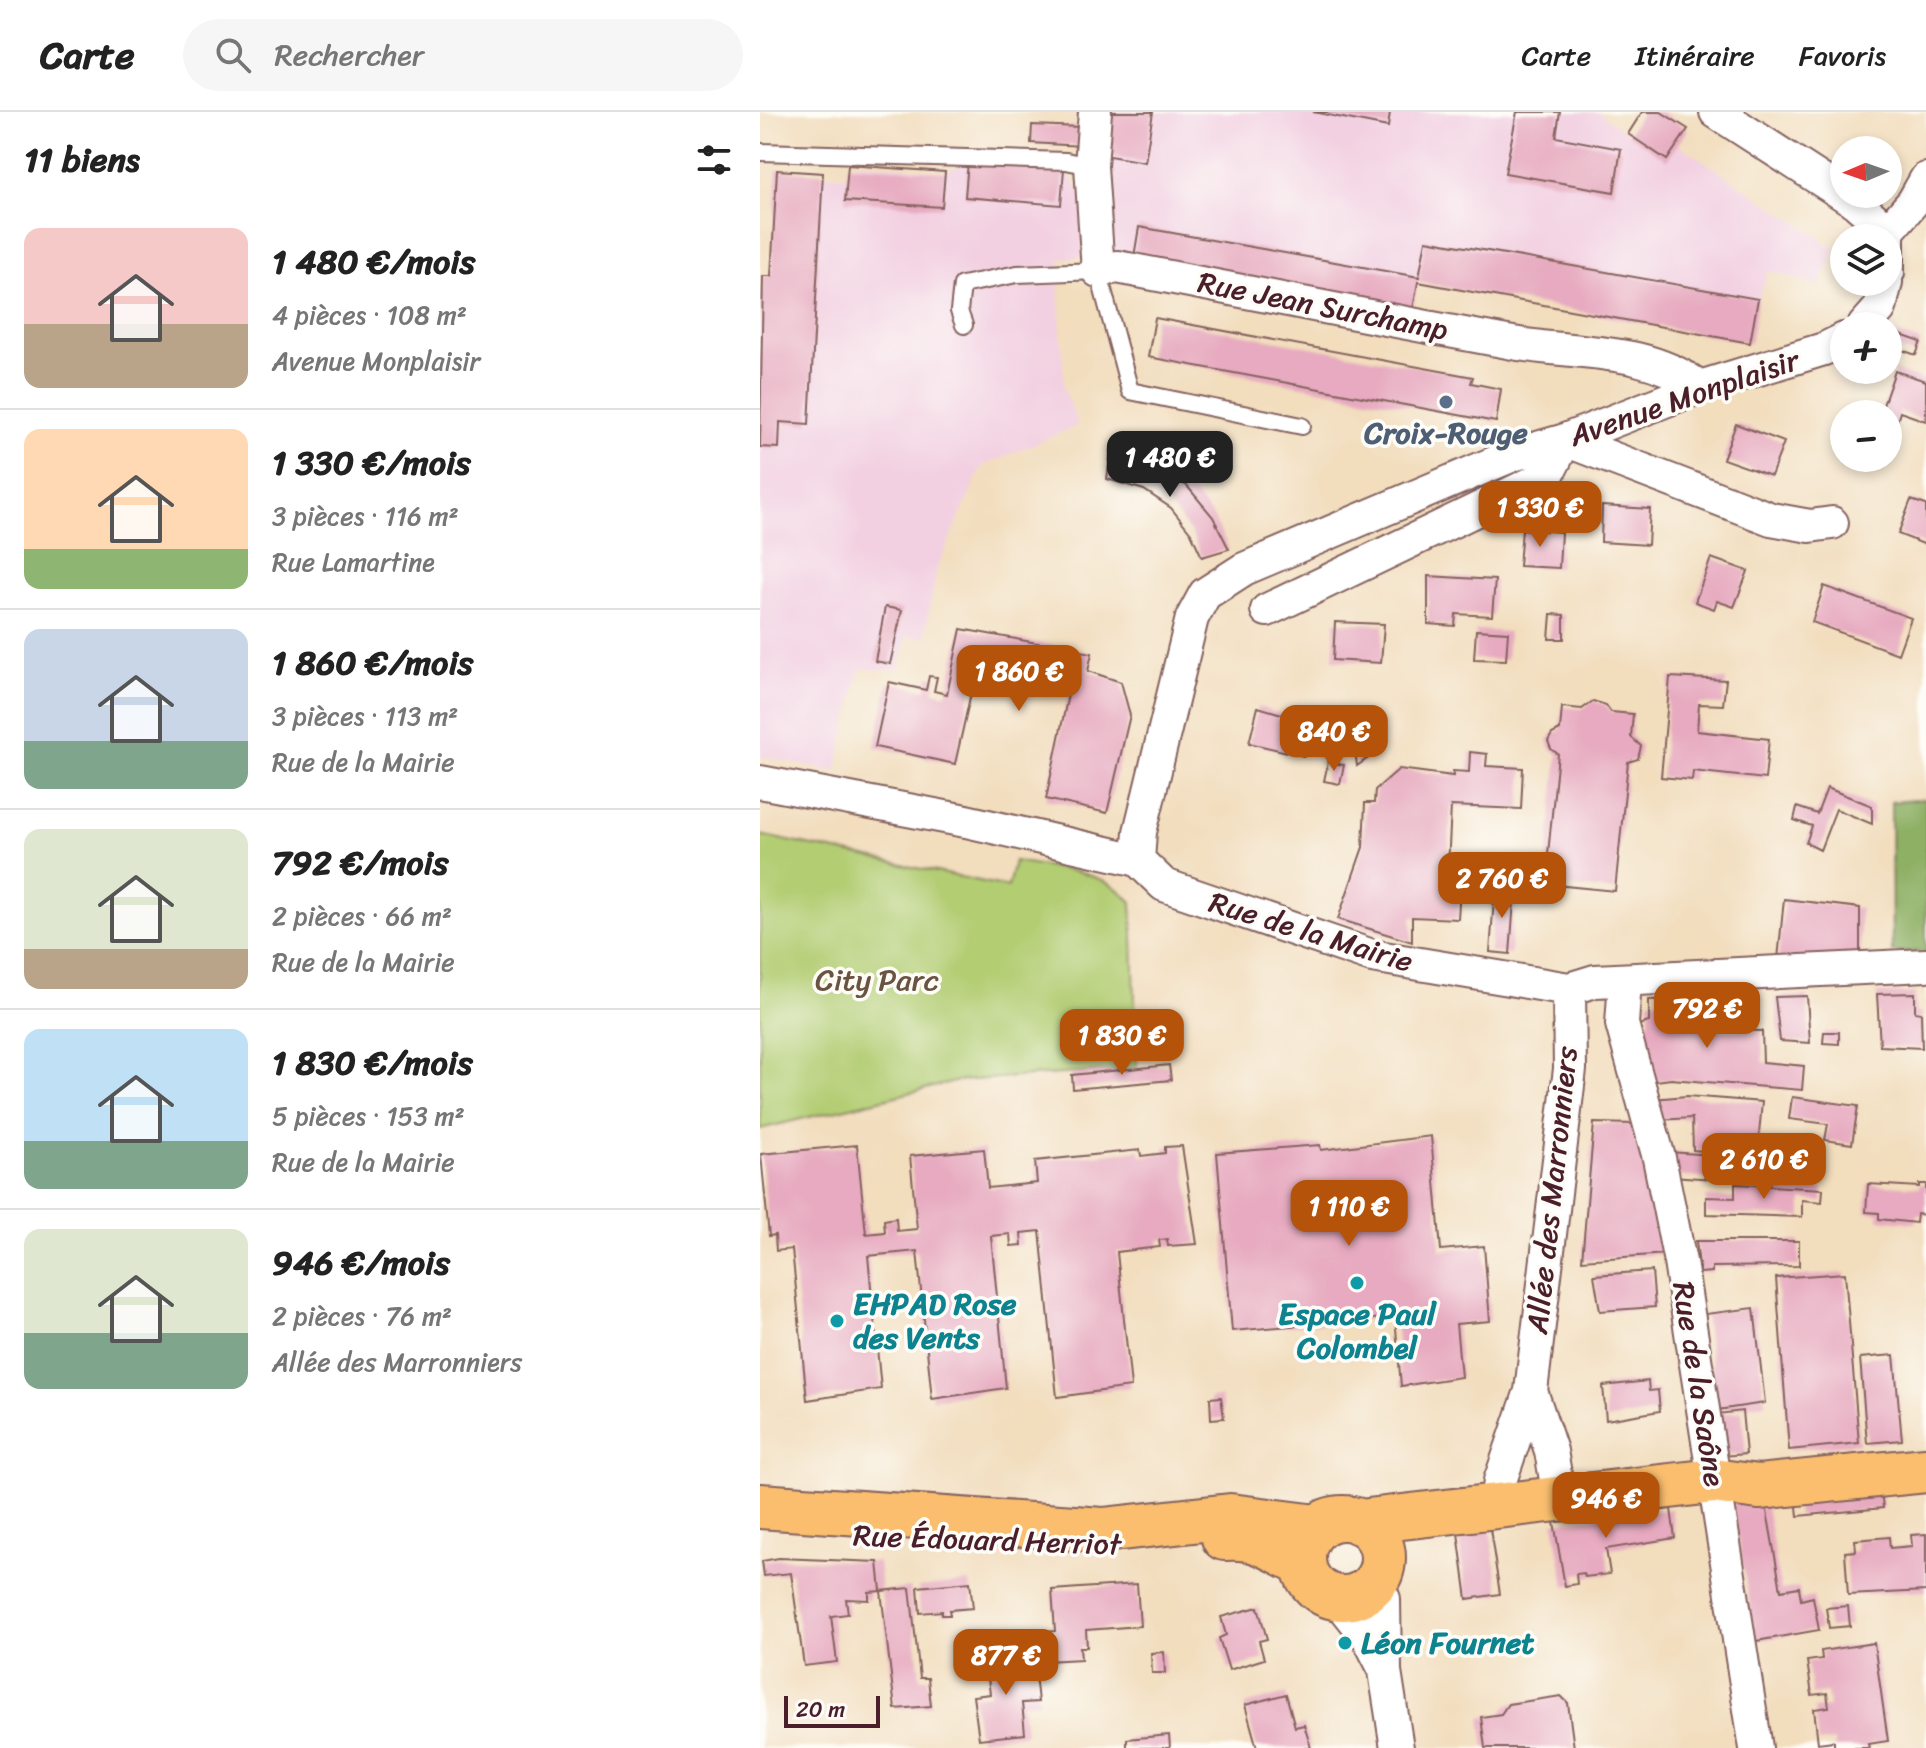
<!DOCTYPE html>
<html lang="fr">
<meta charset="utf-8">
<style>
:root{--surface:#fff;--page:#f6f6f6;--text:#222;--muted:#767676;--line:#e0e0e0;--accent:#b45309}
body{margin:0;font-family:Sriracha,sans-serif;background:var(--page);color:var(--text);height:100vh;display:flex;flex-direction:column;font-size:30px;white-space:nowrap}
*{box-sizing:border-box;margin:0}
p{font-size:26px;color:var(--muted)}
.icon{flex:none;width:44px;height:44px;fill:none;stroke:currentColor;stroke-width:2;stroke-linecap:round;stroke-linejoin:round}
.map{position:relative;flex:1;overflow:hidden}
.drawer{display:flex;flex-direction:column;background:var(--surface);width:760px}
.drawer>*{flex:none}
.needle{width:52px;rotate:268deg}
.controls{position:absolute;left:1070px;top:24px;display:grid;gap:16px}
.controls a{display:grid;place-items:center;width:72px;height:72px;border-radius:50%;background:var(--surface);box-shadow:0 4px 12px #0003;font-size:40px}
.scale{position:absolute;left:24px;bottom:20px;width:96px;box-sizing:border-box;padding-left:8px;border:4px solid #4a1f2b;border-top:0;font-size:22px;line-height:28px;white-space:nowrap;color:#4a1f2b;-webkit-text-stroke:6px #fdfcf7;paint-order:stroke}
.price{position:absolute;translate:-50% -68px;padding:0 18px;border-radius:16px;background:var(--accent);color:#fff;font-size:26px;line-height:52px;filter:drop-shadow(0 2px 4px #0008)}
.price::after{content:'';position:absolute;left:50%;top:48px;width:24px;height:18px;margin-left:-12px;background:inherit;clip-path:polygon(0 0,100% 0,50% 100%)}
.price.active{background:#222;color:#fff}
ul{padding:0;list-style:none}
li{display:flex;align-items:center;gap:24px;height:200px;padding:0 24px}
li+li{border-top:2px solid var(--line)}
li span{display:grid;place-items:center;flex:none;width:224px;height:160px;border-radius:16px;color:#555}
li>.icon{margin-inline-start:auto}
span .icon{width:96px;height:96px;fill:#fffc;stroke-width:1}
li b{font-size:34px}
h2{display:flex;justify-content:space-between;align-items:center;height:96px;padding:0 24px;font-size:34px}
header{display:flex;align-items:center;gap:48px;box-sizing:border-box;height:112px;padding:0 40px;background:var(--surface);border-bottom:2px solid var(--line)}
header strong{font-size:38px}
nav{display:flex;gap:44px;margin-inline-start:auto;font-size:28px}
.search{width:560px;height:72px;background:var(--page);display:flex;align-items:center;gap:20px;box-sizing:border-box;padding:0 28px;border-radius:44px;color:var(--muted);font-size:30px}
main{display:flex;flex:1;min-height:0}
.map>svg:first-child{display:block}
.built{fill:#f2cfe1}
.green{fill:#b3cd73;stroke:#7e764f;stroke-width:2}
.forest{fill:#8eb065;stroke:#6c6848;stroke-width:2}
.building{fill:#e7aac0}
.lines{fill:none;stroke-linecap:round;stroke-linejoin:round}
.lane-casing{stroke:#85625e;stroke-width:20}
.street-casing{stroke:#85625e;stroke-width:36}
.primary-casing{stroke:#85625e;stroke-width:48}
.lane{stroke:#fff;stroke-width:16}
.street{stroke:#fff;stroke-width:32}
.primary{stroke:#fabe6e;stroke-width:44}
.service-dot{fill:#5c6f8a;stroke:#fdfcf7;stroke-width:3}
.culture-dot{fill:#0f9aa8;stroke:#fdfcf7;stroke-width:3}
.labels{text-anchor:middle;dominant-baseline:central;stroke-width:7;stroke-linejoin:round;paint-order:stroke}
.street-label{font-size:30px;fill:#4a1f2b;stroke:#fdfcf7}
.service-label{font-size:30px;font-weight:bold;fill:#4e5e75;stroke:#fdfcf7}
.park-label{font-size:30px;fill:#6a5341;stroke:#fdfcf7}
.culture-label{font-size:30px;font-weight:bold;fill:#0d838f;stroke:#fdfcf7;text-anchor:start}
</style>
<header>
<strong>Carte</strong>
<div class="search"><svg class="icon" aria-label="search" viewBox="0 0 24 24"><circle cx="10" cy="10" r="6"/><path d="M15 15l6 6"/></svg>Rechercher</div>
<nav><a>Carte</a><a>Itinéraire</a><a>Favoris</a></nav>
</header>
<main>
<section class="drawer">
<h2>11 biens<svg class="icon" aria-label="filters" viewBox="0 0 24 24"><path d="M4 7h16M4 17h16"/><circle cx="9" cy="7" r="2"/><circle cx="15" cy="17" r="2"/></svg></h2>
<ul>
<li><span style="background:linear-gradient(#f6c9c9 60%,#b9a48a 0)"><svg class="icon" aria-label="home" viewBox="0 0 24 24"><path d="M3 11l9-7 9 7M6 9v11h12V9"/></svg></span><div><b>1 480 €/mois</b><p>4 pièces · 108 m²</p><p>Avenue Monplaisir</p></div></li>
<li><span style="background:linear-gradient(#ffd9b3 75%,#8fb573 0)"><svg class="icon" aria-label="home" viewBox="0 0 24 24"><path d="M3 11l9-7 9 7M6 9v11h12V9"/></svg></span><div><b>1 330 €/mois</b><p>3 pièces · 116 m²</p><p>Rue Lamartine</p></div></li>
<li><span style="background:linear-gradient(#c9d6e8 70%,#7fa58c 0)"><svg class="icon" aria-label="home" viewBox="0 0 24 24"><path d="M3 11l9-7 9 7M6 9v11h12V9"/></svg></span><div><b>1 860 €/mois</b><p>3 pièces · 113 m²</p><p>Rue de la Mairie</p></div></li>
<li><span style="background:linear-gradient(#dfe7d0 75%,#b9a48a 0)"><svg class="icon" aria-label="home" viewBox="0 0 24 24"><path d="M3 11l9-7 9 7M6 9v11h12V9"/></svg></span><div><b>792 €/mois</b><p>2 pièces · 66 m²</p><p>Rue de la Mairie</p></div></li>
<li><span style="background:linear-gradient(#bfe0f5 70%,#7fa58c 0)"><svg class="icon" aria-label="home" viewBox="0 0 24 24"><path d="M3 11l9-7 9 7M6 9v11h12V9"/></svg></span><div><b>1 830 €/mois</b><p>5 pièces · 153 m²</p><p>Rue de la Mairie</p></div></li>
<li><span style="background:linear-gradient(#dfe7d0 65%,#7fa58c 0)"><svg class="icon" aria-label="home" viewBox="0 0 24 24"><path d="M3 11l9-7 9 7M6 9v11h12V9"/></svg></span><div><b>946 €/mois</b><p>2 pièces · 76 m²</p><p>Allée des Marronniers</p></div></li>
</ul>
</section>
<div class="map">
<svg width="1166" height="1636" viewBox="0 0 1166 1636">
<rect width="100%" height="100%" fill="#fdfcf7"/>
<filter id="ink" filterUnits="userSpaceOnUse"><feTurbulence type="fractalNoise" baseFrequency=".0125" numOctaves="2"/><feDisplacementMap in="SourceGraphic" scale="16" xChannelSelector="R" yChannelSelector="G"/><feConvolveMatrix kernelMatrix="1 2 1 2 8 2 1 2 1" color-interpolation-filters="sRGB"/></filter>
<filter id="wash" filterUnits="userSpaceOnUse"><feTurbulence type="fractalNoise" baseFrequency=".006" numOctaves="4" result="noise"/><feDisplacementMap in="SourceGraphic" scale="32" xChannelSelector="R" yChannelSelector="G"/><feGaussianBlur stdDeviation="1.8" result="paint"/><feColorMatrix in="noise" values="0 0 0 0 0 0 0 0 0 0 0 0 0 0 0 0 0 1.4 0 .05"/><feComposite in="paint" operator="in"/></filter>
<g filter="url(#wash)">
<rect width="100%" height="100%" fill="#f2ddbd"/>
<!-- built -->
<path class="built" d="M350 0H838L867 21 882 0H901L928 17 918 32 1077 137 1059 173 1008 159 998 187 667 128 659 165 380 115 374 145 345 136 343 43Z
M208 49 304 57 326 88 322 145 300 147 299 182 304 277 318 313 222 354 177 456 164 526 147 524 139 558 100 557 76 660 0 644V211L3 164H11L17 58 86 64 88 53 101 50 185 60Z"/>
<!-- green -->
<path class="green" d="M0 723 248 775 254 749C295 757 343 757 372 790L377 957 198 969 0 1017Z"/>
<!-- forest -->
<path class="forest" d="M1166 687V840H1132L1131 690Z"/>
<g id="blocks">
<!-- building -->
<path class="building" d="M350 0H393L385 50 343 43Z
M553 0H630L628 15Z
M757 0H800L796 25 861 37 854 80 745 61Z
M882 0H901L928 17 907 48 868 22Z
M272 13 321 15 322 34 271 31Z
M208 49 304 57 301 93 205 85Z
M88 53 185 60 182 95 85 89Z
M17 58 63 61 49 312 20 310 19 336 0 335 3 164H11Z
M379 115 659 165 666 128 998 187 990 231 658 170 653 197 374 145Z
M395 206 713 265 711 271 741 277 736 310 388 245Z
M1138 222 1161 230 1156 243 1133 235Z
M1135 259 1166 269V309L1140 300 1129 335 1128 302H1120Z
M976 312 1024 330 1011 364 963 347Z
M351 339 390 351 427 374 453 405 469 437 442 445 431 421 411 396 384 378 347 367Z
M1151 388 1166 393V433L1138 422Z
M842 394 890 397 888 433 841 430Z
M762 417 801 420 799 456 759 454Z
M951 446 988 459 974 495 957 489 954 497 935 490Z
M668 464 735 468 732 504 696 502 695 514 668 512Z
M1064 474 1151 506 1138 542 1052 510Z
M125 495 142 498 130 552 115 549Z
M791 502 804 503V527H789Z
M575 510 624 512 621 551 573 548Z
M201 517 332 541 328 559 361 570 370 603 347 701 286 687 309 578 250 567 247 579 213 572 195 652 115 635 129 570 166 578 169 564 177 565 174 579 187 582Z
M716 518 748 520 746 548 714 547Z
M910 565 966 568 963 593 939 592 937 619 1009 627 1005 667 933 659 932 668 901 665Z
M833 589 846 593 851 600 873 602 871 625 881 634 878 647 868 650 855 779 785 772 798 642 791 637 788 629 792 622 800 618 802 595 822 597Z
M498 595 552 611 544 644 489 631Z
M609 628 611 644 597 654 594 630Z
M710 640 727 642 726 654 763 656 761 697 691 694 688 755 701 756 698 807 652 805V830L578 807 603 735 605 691H614L615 678 639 657 693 664V659L709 660Z
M568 650 584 653 580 672 564 669Z
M1067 676 1112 694V712L1076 697 1060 738 1046 731 1052 714 1034 708 1037 695 1057 702Z
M735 773 755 775 750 842 730 840Z
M1024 787 1100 796V845L1018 847Z
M1155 881V900L1161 901 1162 936 1120 934 1117 882Z
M1047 884 1050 931 1020 929 1015 885Z
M944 886 945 913H960V918L1002 919 1003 950 1044 954 1042 978 911 967 889 970 875 914 889 910V888Z
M1064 920H1079V932L1063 931Z
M409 953 411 968 313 977 312 963Z
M927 984 1002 990 997 1044 933 1038 932 1006 898 1008 893 987Z
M1032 985 1098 994 1092 1032 1065 1028 1068 1012 1029 1007Z
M834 1011 875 1012 906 1142 822 1148Z
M671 1024 681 1138 724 1134 730 1209 696 1212 701 1265 641 1274 635 1205 472 1219 457 1041 560 1033 561 1038Z
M97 1033 106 1122 125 1120 124 1108 136 1106 137 1119 157 1117 150 1044 224 1037 228 1076 277 1071 275 1049 380 1038 381 1044 405 1041V1035L422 1034 437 1132 408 1134 407 1127 399 1128 400 1135 357 1140 371 1275 297 1285 280 1119 261 1121 262 1133 251 1134 250 1122 231 1124 246 1276 172 1287 157 1139 108 1144 121 1277 47 1288 32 1137 16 1139 15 1123 9 1124 1 1042Z
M908 1040 954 1043 953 1067 912 1064Z
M975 1072 1063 1077 1062 1090 1042 1088V1105L946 1102V1085L975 1086Z
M1108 1072 1159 1075V1072H1166V1103L1157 1102 1156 1111 1119 1107V1101L1106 1100Z
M936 1129H1039V1154L952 1155V1160L940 1161Z
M892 1159 895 1195 840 1199 834 1163Z
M1085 1161 1099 1331 1029 1338 1016 1166Z
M994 1196 1005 1291 957 1298 945 1202Z
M1134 1243 1142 1328 1107 1331 1100 1246Z
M888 1269 889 1279 898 1278 900 1299 846 1308 843 1274Z
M461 1285 464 1306 451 1307 450 1286Z
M982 1299 986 1342 962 1344 957 1302Z
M1121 1378 1123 1396 1038 1404 1036 1385Z
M1005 1388 1021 1478 1039 1475 1041 1488 1053 1485 1059 1518 996 1529 972 1391Z
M911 1397 915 1426 846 1437 850 1462 825 1465 824 1461 816 1462 817 1472 805 1474 794 1410Z
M730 1417 740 1482 707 1487 698 1421Z
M1166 1422V1479L1088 1483 1085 1440 1096 1439 1095 1428 1129 1425 1130 1436 1152 1434 1151 1423Z
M19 1446 118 1450 121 1479 109 1480V1488L86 1487 88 1502 71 1504 77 1550 44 1554 31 1461 4 1464 2 1449Z
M210 1470 213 1496 189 1498 190 1503H182V1499L160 1501 158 1475Z
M377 1472 380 1514 326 1518 327 1535H320L321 1547 286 1549 285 1520 295 1519 292 1478Z
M150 1476 160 1566H168L171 1594 135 1597 121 1479Z
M1088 1494 1090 1514 1069 1516 1066 1496Z
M498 1495 507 1527 499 1529 504 1547 469 1558 459 1526 466 1523 461 1505Z
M255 1530 258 1555 274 1553 278 1590 262 1591 265 1622 219 1627 213 1584 230 1582 227 1558 240 1556 238 1532Z
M1114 1531 1128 1629 1108 1632 1109 1636H1074V1629L1058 1631 1054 1597 1069 1595 1067 1581 1052 1583 1047 1549 1062 1547 1061 1539Z
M404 1540 405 1561H392L391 1541Z
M526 1582 535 1615 544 1613 551 1636H497L485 1593Z
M801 1584 808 1591 814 1636H725L721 1605 741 1602 748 1592Z
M409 1623 410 1636H367V1627Z"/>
</g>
</g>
<g filter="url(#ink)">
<use href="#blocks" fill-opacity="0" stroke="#85625e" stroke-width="2"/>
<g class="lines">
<!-- lane casing -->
<g class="lane-casing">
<path id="lane" d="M0 40 306 49 331 54
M204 213 199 199 202 173 257 162 338 159 370 279 542 314"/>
</g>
<!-- street casing -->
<g class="street-casing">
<path id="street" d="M335 0 331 54 338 159 357 155C489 180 621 207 753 231 820 243 882 234 940 275
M956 0 1095 90 1128 119V160
M1128 119 1153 90 1166 67
M1104 214 1120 196 1126 170
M507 498 787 364 805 328 1011 407 1050 414 1072 411
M0 670 206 709 378 748 404 773 612 844 809 877 835 869 1166 853
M378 748 380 720 432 506 445 482 484 457 753 343 805 328 940 275 1064 237 1084 227
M865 868 862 912 899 1046 920 1150 996 1636
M771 1279 791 1339 799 1385
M737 1392 740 1369 771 1279 810 957 809 877
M616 1468 624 1487 625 1559 637 1636
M577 1486 608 1525 624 1556"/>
</g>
<!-- primary casing -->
<g class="primary-casing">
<path id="primary" d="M0 1394 343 1418 470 1404 557 1415
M543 1446a40 40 0 1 1 80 0a40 40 0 1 1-80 0Z
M599 1410 953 1369 999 1375 1166 1358
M464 1426C500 1423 513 1438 543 1451"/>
</g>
<!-- lane -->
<use href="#lane" class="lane"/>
<!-- street -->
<use href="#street" class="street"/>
<!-- primary -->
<use href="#primary" class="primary"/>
</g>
</g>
<!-- markers -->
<circle class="service-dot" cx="686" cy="290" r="8"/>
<g class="culture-dot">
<circle cx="597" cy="1171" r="8"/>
<circle cx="77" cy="1209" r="8"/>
<circle cx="585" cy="1531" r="8"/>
</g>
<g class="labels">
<!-- street labels -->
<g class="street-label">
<text transform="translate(563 194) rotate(11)">Rue Jean Surchamp</text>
<text transform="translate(924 286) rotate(-19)">Avenue Monplaisir</text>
<text transform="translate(551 820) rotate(17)">Rue de la Mairie</text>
<text transform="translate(792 1078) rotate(-84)">Allée des Marronniers</text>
<text transform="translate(939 1272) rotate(81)">Rue de la Saône</text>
<text transform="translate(227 1428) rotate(2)">Rue Édouard Herriot</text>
</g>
<!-- service labels -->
<g class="service-label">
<text x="686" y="321">Croix-Rouge</text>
</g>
<!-- park labels -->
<g class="park-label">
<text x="117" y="868">City Parc</text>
</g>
<!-- culture labels -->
<g class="culture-label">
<text x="93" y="1192">EHPAD Rose<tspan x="93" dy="34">des Vents</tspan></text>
<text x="597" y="1202" text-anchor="middle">Espace Paul<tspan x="597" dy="34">Colombel</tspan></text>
<text x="601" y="1531">Léon Fournet</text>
</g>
</g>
</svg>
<div class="controls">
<a><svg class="needle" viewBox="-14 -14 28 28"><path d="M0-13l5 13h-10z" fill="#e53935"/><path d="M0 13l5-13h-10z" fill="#767676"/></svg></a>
<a><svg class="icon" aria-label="layers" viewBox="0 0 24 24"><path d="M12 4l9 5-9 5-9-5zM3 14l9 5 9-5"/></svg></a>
<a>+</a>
<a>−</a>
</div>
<div class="scale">20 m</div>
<b class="price active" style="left:410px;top:387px">1 480 €</b>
<b class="price" style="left:780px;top:437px">1 330 €</b>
<b class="price" style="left:259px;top:601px">1 860 €</b>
<b class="price" style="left:574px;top:661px">840 €</b>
<b class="price" style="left:742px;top:808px">2 760 €</b>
<b class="price" style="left:947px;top:938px">792 €</b>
<b class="price" style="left:362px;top:965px">1 830 €</b>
<b class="price" style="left:1004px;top:1089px">2 610 €</b>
<b class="price" style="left:589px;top:1136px">1 110 €</b>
<b class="price" style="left:846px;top:1428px">946 €</b>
<b class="price" style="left:246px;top:1585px">877 €</b>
</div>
</main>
